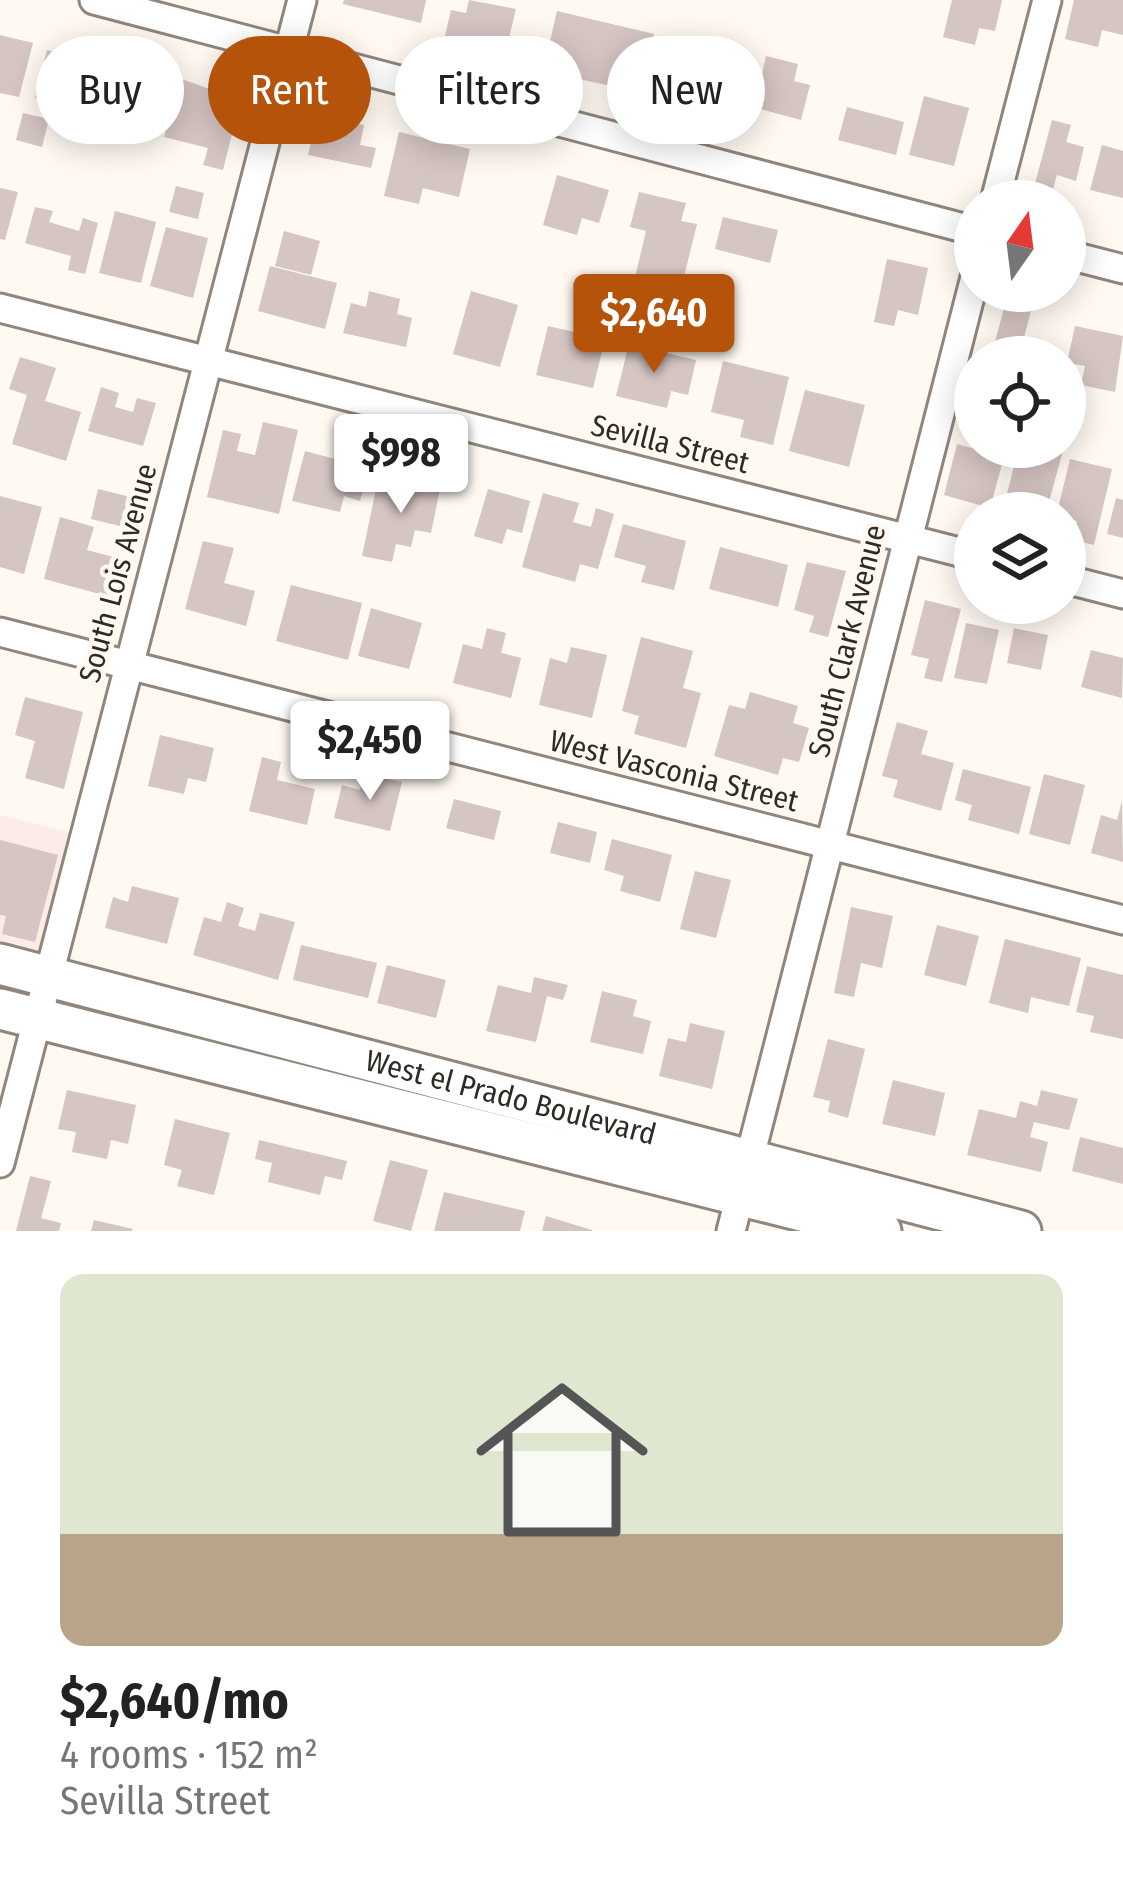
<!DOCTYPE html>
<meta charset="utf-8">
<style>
:root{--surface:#fff;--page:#f6f6f6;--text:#222;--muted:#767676;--line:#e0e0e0;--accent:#b45309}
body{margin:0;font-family:"Fira Sans Condensed",sans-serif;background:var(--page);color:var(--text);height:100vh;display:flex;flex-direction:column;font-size:45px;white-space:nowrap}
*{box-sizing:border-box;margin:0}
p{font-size:39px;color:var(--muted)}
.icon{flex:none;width:66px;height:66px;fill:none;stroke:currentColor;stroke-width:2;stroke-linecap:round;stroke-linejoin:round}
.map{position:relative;height:1231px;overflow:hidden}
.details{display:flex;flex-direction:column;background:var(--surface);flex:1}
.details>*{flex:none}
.top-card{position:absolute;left:36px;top:36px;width:1053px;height:108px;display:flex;gap:24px}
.needle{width:78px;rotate:14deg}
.tools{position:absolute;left:954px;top:180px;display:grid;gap:24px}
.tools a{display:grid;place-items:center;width:132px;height:132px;border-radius:50%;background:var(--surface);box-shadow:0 6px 30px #0003;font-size:60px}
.price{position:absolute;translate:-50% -102px;padding:0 27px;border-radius:12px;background:#fff;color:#222;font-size:39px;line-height:78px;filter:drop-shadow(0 3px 6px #0008)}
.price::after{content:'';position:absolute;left:50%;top:72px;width:36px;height:27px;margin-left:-18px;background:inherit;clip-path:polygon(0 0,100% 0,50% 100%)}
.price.active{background:var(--accent);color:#fff}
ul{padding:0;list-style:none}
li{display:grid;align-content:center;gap:24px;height:636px;padding:0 60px}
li+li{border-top:3px solid var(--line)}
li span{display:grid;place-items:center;height:372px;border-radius:24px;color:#555}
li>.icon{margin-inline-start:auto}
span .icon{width:216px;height:216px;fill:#fffc;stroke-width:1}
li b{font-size:51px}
.pill{padding:0 42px;border-radius:54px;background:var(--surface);box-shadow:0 6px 30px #0003;font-size:42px;line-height:108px}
.pill.active{background:var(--accent);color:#fff}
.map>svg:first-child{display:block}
.commercial{fill:#fcece8}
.building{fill:#d5c5c3}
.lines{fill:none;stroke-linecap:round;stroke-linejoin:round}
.street-casing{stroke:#90867c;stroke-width:33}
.secondary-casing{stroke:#90867c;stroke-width:45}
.street{stroke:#fff;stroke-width:27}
.secondary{stroke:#fff;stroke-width:39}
.labels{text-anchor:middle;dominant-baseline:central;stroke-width:10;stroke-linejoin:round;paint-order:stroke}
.street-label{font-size:30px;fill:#2e2a26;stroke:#fff9f2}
</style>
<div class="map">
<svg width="1123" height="1231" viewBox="0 0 1123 1231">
<rect width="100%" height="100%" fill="#fff9f2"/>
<!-- commercial -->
<path class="commercial" d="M0 815 73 833 41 961 0 950Z"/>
<!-- building -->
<path class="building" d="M344 0H426L421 23 343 4Z
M469 0 516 9 505 54 444 40 451 10 466 13Z
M952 0H1002L995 31 979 28 975 45 943 37Z
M1074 0H1123V35L1102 30 1098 47 1065 39Z
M557 11 654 34 644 73 628 69 624 89 543 71Z
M0 35 33 43 19 97 0 93Z
M677 36 724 46 715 82 700 79 695 97 649 85 657 50 673 54Z
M47 50 87 60 75 108 35 98Z
M766 56 798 64 794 81 810 85 801 120 723 99 731 66 762 74Z
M98 68 136 79 123 121 86 111Z
M179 78 215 91 216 86 230 90 229 94 241 98 223 170 203 165 208 148 164 137Z
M924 96 969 108 954 166 909 155Z
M847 107 904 122 896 155 838 140Z
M23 113 49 119 42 147 16 140Z
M317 116 364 125 360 145 376 148 371 168 308 155Z
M1052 120 1071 125 1066 142 1084 147 1076 181 1057 175 1052 192 1034 187Z
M399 132 470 149 459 197 423 188 419 204 384 196Z
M1102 145 1123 151V198L1090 190Z
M557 175 609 190 599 223 582 218 577 235 543 225Z
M176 186 204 193 198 219 169 212Z
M0 188 18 192 5 240 0 239Z
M639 192 686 203 681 221 697 224 680 293 634 282 646 231 630 227Z
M35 207 53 211 49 222 79 231 83 218 98 223 85 274 68 270 71 256 25 243Z
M115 211 156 222 141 283 99 273Z
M723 217 778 230 770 263 715 249Z
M166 227 208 238 193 298 150 286Z
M284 231 320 241 311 275 275 266Z
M887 259 928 268 918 315 898 310 894 326 874 322Z
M270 266 337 283 325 329 258 311Z
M369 291 400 299 397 314 412 318 406 347 343 333 351 303 366 307Z
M471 291 518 305 500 367 453 354Z
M1005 304 1031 311 1019 357H991Z
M548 326 605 339 593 388 536 375Z
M1075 326 1123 336 1115 392 1081 385 1085 366 1067 363Z
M629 344 696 360 688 395 671 391 667 408 616 396Z
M20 357 56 368 45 401 81 412 66 461 12 444 27 395 9 389Z
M723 361 789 377 773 445 740 437 744 420 711 412Z
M101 387 119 393 115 407 133 412 137 398 156 403 143 446 88 431Z
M805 390 865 405 849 467 789 451Z
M263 422 298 430 279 514 207 497 223 430 241 434 237 451 255 455Z
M957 444 1004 457 990 508 944 495Z
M1019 447 1062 454 1046 513 1004 505Z
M305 451 369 468 360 501 344 496 340 512 292 501Z
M1070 459 1112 469 1094 545 1073 540 1077 521 1065 518V513H1057Z
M411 473 442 479 431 533 415 530 411 547 396 544 392 562 362 556 377 484 408 490Z
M98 489 131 497 124 527 91 519Z
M488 489 530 501 522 533 507 529 502 544 474 536Z
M543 493 579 503 573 522 591 527 596 508 614 514 598 569 580 564 575 582 522 567Z
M0 496 42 507 24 574 0 567Z
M1116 498 1123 500V538L1107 534Z
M60 517 94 527 87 550 117 558 107 596 44 579Z
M623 524 686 541 674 590 641 582 646 566 614 557Z
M203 541 234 548 224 583 255 591 246 626 185 609Z
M720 547 788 565 778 607 709 589Z
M807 562 846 571 828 637 809 632 814 616 794 610Z
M291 585 362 603 348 660 276 641Z
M925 600 961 609 942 682 924 678 929 659 911 655Z
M371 608 422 623 409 669 358 656Z
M966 623 999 630 987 684 954 678Z
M487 628 506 633 501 653 521 658 511 698 453 683 463 644 482 649Z
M1014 628 1048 635 1041 670 1007 663Z
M641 637 693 651 683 688 701 693 686 748 634 734 639 716 622 711Z
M571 647 607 655 592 718 539 705 550 658 567 663Z
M1091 650 1123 658 1122 698 1081 687Z
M750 692 798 706 793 723 809 728 799 762 783 758 778 775 714 756 729 705 745 709Z
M25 697 83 712 64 789 25 778 35 741 15 735Z
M897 722 928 731 921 754 954 763 941 811 893 797 898 780 882 776Z
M160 735 214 748 206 782 188 778 184 794 148 786Z
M262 757 281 762 277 780 315 789 307 825 249 811Z
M963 769 1031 787 1019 834 968 820 972 805 955 800Z
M364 774 402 782 390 831 334 818 342 785 360 790Z
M1044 774 1085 785 1070 845 1029 834Z
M454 799 501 811 494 840 446 828Z
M1122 801 1123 862 1091 853 1101 815 1117 820Z
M558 822 597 832 590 863 550 853Z
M612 839 672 855 660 902 620 891 624 876 604 870Z
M0 840 58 855 35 942 2 934 6 916 0 915Z
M695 871 731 880 716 938 680 929Z
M132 886 179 898 167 944 105 928 113 897 128 902Z
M227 902 244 908 238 926 255 931 260 913 295 922 278 980 193 955 204 917 221 922Z
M851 907 893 916 882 968 861 963 854 997 834 993Z
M937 925 979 936 966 986 924 975Z
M1005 939 1081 958 1069 1006 1031 997 1028 1013 989 1003Z
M301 945 377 963 368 998 293 980Z
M387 965 446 980 436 1018 377 1003Z
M1087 966 1123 975V1039L1090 1032 1094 1016 1076 1012Z
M534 977 568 985 563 1000 547 996 536 1042 486 1031 498 985 531 993Z
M602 991 637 1000 633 1016 651 1021 643 1054 590 1042Z
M690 1023 725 1031 712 1089 659 1076 668 1038 686 1042Z
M828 1039 865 1049 848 1118 828 1112 830 1101 813 1097Z
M893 1080 945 1093 935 1136 882 1124Z
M67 1090 136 1105 128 1144 111 1140 107 1159 72 1152 76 1132 58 1129Z
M1041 1090 1078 1099 1069 1130 1034 1122 1030 1137 1048 1142 1041 1172 967 1155 979 1109 1016 1118 1020 1101 1037 1106Z
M175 1119 230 1133 214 1195 177 1186 182 1170 164 1165Z
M1080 1137 1123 1148V1184L1072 1171Z
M259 1140 347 1161 342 1180 325 1176 320 1195 268 1182 272 1163 255 1159Z
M390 1160 428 1170 411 1231 373 1221Z
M30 1176 51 1181 41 1218 61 1223 59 1231H16Z
M444 1192 525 1211 520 1231H434Z
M546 1216 592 1230V1231H542Z
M94 1220 133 1229 132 1231H91Z"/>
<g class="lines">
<!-- street casing -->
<g class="street-casing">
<path id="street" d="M94 0 975 231
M995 201 1047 0
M1065 254 1123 269
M0 308 975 556
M1065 579 1123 594
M0 632 1123 920
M0 1163 302 0
M731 1231 975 277"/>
</g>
<!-- secondary casing -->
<g class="secondary-casing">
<g id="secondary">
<path id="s1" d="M0 964 1021 1231"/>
<path d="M0 1009 881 1231"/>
</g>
</g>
<!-- street -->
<use href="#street" class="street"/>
<!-- secondary -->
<use href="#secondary" class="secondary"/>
</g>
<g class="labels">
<!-- street labels -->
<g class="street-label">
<text transform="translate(670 444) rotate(14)">Sevilla Street</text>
<text transform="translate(118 573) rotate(-75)">South Lois Avenue</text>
<text transform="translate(847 641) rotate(-76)">South Clark Avenue</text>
<text transform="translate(674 771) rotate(14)">West Vasconia Street</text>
<text stroke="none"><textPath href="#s1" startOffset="528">West el Prado Boulevard</textPath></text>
</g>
</g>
</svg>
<div class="tools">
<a><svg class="needle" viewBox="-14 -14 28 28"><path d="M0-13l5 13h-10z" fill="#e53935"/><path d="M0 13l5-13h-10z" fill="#767676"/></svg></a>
<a><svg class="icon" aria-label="locate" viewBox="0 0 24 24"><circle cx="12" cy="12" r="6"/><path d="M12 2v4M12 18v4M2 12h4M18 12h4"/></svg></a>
<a><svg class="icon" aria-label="layers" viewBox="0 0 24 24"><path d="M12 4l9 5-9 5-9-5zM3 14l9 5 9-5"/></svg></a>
</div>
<b class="price active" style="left:654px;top:376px">$2,640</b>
<b class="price" style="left:401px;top:516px">$998</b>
<b class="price" style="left:370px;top:803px">$2,450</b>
<div class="top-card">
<a class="pill">Buy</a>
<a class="pill active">Rent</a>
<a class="pill">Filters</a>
<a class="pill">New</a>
</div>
</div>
<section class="details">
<ul>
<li><span style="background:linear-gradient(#dfe7d0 70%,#b9a48a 0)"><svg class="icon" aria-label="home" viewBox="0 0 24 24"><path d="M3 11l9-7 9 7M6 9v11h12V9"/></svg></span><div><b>$2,640/mo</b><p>4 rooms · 152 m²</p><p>Sevilla Street</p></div></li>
</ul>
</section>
